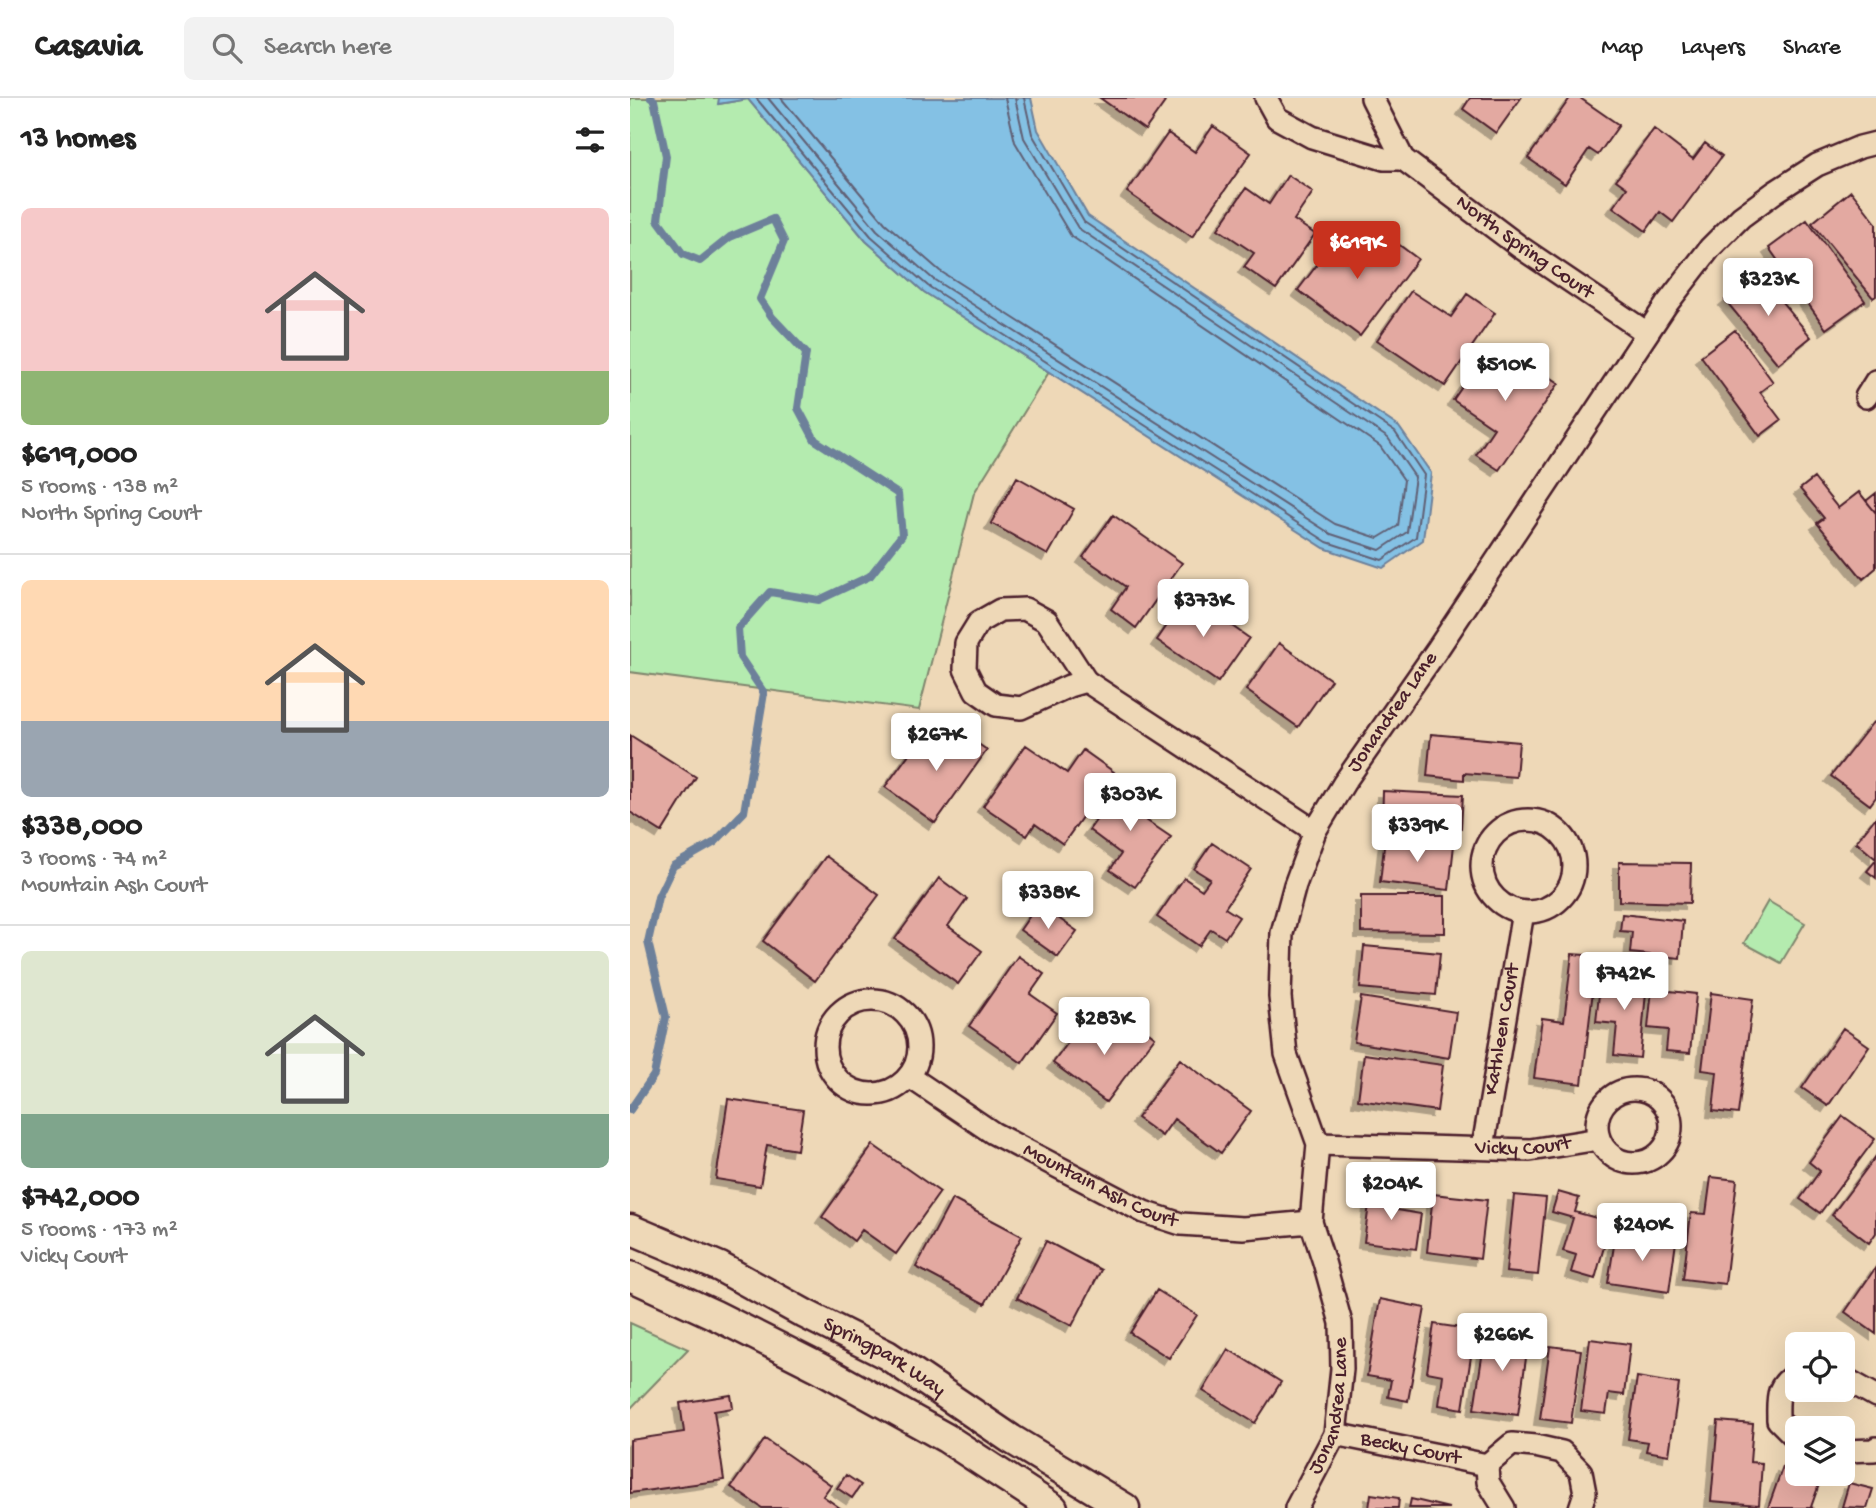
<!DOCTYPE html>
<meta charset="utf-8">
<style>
:root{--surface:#fff;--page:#f2f2f2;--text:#222;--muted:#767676;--line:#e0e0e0;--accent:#c8321e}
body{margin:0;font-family:"Gochi Hand",sans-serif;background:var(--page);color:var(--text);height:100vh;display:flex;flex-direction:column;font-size:26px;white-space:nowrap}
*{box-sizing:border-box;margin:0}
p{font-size:23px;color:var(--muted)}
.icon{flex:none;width:38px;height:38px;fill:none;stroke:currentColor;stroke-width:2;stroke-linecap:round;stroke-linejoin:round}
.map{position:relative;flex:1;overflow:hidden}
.sheet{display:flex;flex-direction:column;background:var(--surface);width:630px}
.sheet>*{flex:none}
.buttons{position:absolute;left:1155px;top:1234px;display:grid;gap:14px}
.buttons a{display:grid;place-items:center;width:70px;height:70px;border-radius:10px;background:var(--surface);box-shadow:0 7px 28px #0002;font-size:35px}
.price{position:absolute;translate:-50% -60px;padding:0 16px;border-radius:7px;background:#fff;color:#222;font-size:23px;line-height:46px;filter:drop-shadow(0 2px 4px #0008)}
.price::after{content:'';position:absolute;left:50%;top:42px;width:21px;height:16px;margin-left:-10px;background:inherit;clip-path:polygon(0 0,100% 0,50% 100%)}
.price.on{background:var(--accent);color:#fff}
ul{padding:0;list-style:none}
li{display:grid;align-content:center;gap:14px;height:371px;padding:0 21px}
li+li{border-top:2px solid var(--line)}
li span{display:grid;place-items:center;height:217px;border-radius:10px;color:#555}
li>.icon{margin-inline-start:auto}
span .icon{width:126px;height:126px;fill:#fffc;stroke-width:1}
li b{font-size:30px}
h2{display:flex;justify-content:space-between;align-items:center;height:84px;padding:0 21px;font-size:30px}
header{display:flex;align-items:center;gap:42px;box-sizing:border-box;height:98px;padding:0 35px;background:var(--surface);border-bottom:2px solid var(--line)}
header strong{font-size:33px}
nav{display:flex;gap:38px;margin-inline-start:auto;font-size:24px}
.search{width:490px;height:63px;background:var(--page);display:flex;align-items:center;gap:18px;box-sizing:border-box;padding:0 24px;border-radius:10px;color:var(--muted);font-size:26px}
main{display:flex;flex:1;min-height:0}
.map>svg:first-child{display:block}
.green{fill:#b4ebaf;stroke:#7f856d;stroke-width:2}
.water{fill:#84c1e4;stroke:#6d809a;stroke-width:2}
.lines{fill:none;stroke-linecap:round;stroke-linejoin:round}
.shore{stroke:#616075;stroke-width:2}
.stream{stroke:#6d809a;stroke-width:8}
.building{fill:#e3a9a1;stroke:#4a1f2b;stroke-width:2;filter:url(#shadow)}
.street-casing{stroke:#4a1f2b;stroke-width:26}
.secondary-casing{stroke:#4a1f2b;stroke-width:33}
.street{stroke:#eed8b7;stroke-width:21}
.secondary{stroke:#eed8b7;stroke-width:28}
.labels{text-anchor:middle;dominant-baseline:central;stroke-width:5;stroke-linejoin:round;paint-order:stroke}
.street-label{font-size:21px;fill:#4a1f2b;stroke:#eed8b7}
</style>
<header>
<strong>Casavia</strong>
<div class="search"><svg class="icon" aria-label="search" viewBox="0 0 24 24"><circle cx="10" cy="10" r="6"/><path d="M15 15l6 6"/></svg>Search here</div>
<nav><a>Map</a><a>Layers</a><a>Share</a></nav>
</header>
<main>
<section class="sheet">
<h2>13 homes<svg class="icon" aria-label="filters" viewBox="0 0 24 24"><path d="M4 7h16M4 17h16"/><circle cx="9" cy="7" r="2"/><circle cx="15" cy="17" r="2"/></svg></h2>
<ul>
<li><span style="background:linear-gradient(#f6c9c9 75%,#8fb573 0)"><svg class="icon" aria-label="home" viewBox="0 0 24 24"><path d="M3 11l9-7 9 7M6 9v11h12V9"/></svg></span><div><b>$619,000</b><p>5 rooms · 138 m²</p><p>North Spring Court</p></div></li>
<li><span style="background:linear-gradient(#ffd9b3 65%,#9aa5b1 0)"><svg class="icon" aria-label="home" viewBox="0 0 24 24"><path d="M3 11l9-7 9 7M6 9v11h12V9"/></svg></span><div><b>$338,000</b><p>3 rooms · 74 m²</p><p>Mountain Ash Court</p></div></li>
<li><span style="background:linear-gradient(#dfe7d0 75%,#7fa58c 0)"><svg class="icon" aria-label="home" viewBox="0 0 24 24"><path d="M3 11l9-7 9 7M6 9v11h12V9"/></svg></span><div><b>$742,000</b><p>5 rooms · 173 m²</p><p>Vicky Court</p></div></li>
</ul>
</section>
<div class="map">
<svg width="1246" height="1410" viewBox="0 0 1246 1410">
<defs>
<filter id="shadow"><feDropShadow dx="-6" dy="6" stdDeviation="0" flood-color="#0004"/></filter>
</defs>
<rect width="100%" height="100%" fill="#eed8b7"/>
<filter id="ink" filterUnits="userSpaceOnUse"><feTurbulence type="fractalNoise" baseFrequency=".0143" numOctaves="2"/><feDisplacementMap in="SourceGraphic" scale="14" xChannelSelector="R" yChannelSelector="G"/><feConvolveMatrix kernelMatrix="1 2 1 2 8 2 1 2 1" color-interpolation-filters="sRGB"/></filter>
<g filter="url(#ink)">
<!-- green -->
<path class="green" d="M0 0H89V6L118 1 236 143 294 194 419 274 344 395 289 612 0 574Z
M1138 803 1175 825 1151 865 1114 845Z
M0 1225 58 1251 0 1311Z"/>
<!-- water -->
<path class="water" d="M89 0H401L408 32 458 118 769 329 801 375 793 442 753 470 694 450 294 194 236 143 118 1 88 6Z"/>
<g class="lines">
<!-- shore -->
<path class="shore" d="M126 0 241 138 298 188 697 444 752 462 786 439 794 377 765 334 454 124 402 36 394 0
M138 0 247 132 303 181 701 436 750 452 777 434 785 379 758 340 448 130 394 40 385 0
M151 0 255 125 310 173 705 426 748 440 768 428 774 382 750 348 441 138 385 44 375 0"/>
<!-- stream -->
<path class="stream" d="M0 1012 24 977 36 919 18 844 28 799 43 768 85 744 114 714 134 595 110 559 108 530 140 494 189 502 240 478 272 437 268 396 185 342 168 310 176 255 142 219 130 201 154 143 143 121 100 139 70 163 53 156 28 122 36 58 24 2 21 0"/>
</g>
<!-- building -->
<path class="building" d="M470 0H529L535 4 515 32Z
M840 0H891L866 35 833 11Z
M940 0H950L989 27 968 57 959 51 935 86 898 60Z
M583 28 621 55 562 139 497 94 538 35 565 54Z
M1024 31 1063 61 1075 45 1092 58 1043 124 1030 114 1016 133 983 109 997 90 986 82Z
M658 77 683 94 664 122 685 136 646 191 614 169 624 155 588 131 616 90 639 106Z
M1221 93 1246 125V198L1243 200 1182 125Z
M1177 122 1235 203 1196 231 1139 150Z
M711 135 745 160 760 140 788 161 730 238 668 192Z
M1128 175 1181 239 1148 266 1095 202Z
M781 193 821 219 837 196 865 215 815 288 747 242Z
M1105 232 1143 284 1130 294 1151 322 1130 338 1071 258Z
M857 253 884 272 893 261 929 285 869 372 846 357 864 330 823 302Z
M387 379 444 411 418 457 361 425Z
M1184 380 1208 410 1229 394 1246 415V470L1233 481 1187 425 1194 420 1170 391Z
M1246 395V415L1236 403Z
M483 417 552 465 506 530 481 511 496 489 453 459Z
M558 497 619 540 588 584 527 542Z
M649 545 701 582 668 629 616 592Z
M1243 624 1246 626V699L1240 707 1201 678Z
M321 627 357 652 305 725 255 689 287 645 301 655Z
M801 636 889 644 886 679 834 675V682L797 678Z
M0 637 66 679 32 734 0 714Z
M396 647 437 675 453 652 484 674 433 746 405 726 397 738 353 708Z
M495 682 525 703 513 720 541 739 505 789 480 772 491 756 459 732Z
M753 693 833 697 831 730 752 726Z
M1246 719V761L1226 744Z
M755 740 824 747 819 792 750 784Z
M582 745 621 771 595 810 609 819 595 840 581 831 569 848 527 819 554 780 572 792 580 781 564 771Z
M196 758 249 797 185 883 133 843Z
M1246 762V780L1237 773Z
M989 764 1061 765 1060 805 989 803Z
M309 780 337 801 318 828 352 853 328 886 265 841Z
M731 798H815V835L731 834Z
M408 806 447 833 428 859 390 832Z
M992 816 1053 823 1050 860 1000 855 1002 834 990 833Z
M734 848 810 855 806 897 730 890Z
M942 856 967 858 952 986 904 980 912 920 934 923Z
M388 858 414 876 400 896 427 915 392 965 339 928Z
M971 878 1017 883 1010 960 984 957 987 926 966 924Z
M1022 891 1066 896 1060 955 1036 953 1038 932 1018 930Z
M1081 895 1123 901 1108 1016 1083 1013 1087 974 1072 972Z
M731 899 826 914 819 960 724 944Z
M497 917 525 939 476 1004 423 965 451 927 477 945Z
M1213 930 1239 948 1198 1008 1172 990Z
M734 956 813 967 807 1013 728 1002Z
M550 961 621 1013 591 1055 544 1021 532 1038 507 1020Z
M98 1001 173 1012 167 1052 137 1047 130 1088 86 1081Z
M1213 1018 1245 1041 1190 1115 1170 1101 1190 1073 1179 1064Z
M243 1047 310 1094 266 1156 232 1132 224 1143 192 1119Z
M1246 1058V1135L1239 1145 1202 1117Z
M1081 1079 1107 1082 1095 1186 1053 1181 1061 1115 1076 1116Z
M741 1091 769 1095 767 1112 791 1116 786 1151 734 1144Z
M928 1094 949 1100 945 1114 981 1124 965 1181 941 1174 946 1157 933 1153 943 1120 922 1114Z
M803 1096 857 1102 850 1161 797 1154Z
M884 1097 916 1100 908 1177 876 1174Z
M322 1101 392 1138 355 1206 286 1169Z
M986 1135 1046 1144 1039 1194 978 1185Z
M416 1143 471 1172 442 1228 387 1200Z
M1246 1169V1236L1215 1214Z
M527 1192 567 1217 539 1260 500 1235Z
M750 1201 795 1210 778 1303 758 1299 761 1282 737 1278Z
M804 1226 845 1232 833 1311 809 1307 813 1277 797 1274Z
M856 1233 899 1239 888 1317 844 1311Z
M960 1241 1000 1246 994 1297 979 1295 976 1316 951 1313Z
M920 1248 951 1252 941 1325 910 1321Z
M598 1251 651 1284 625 1325 573 1293Z
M1007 1279 1049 1286 1039 1357 1016 1353 1018 1344 998 1341Z
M101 1297 103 1310 84 1313 94 1382 0 1395V1342L54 1334 50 1305Z
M1088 1323 1123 1326 1120 1364 1132 1365 1129 1407 1081 1403Z
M135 1341 201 1387 193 1398 210 1410H132L101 1389Z
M1153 1368 1167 1373V1376H1174L1191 1381 1181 1409 1183 1410H1138Z
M216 1377 231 1387 222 1400 207 1390Z
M1219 1385 1243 1391 1237 1410 1212 1409Z
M741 1396 769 1400 768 1410H739Z
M781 1401 819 1410H779Z"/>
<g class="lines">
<!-- street casing -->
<g class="street-casing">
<g id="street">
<path d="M636 0 647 20 682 39 754 61H773"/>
<path id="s1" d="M742 0 773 61 890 149 1017 235"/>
<path d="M1236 299 1246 283"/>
<path d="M395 511 417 523 456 583 439 588 391 610 366 607 346 593 335 571 336 545 349 524 370 512Z"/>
<path d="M456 583 685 733"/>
<circle cx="898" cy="768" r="46"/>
<circle cx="242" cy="949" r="47"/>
<path id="s2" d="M280 979 363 1035 514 1114 551 1126 613 1130 681 1124"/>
<circle cx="1004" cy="1028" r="37"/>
<path id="s3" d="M688 1046 900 1052 969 1041"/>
<path id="s4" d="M853 1049 893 814"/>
<path d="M1167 1276C1145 1287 1148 1301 1148 1322L1167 1341"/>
<path d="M1213 1281 1221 1284 1246 1298"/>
<path id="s5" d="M705 1336 857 1367"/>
<path d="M1213 1353 1244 1352 1246 1350"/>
<path d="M857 1367 882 1346 905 1348 932 1354 951 1374 955 1395 950 1410"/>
<path d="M857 1367 858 1384 874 1410"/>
<path id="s6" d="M666 1410 705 1336 712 1271 711 1225 694 1164 681 1124 688 1046 656 956 650 899 652 835 665 787 685 733 714 685 807 552 1036 207 1080 150 1111 119 1145 94 1187 67 1230 49 1246 45"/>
</g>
</g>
<!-- secondary casing -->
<g class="secondary-casing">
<g id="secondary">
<path id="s7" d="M0 1131 90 1169 175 1216 257 1257 381 1341 495 1410"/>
<path d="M0 1178 85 1217 190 1270 316 1340 423 1410"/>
</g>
</g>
<!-- street -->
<use href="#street" class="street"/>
<!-- secondary -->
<use href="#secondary" class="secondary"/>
</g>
</g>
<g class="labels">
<!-- street labels -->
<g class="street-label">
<text stroke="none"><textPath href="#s1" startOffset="219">North Spring Court</textPath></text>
<text stroke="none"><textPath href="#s6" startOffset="845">Jonandrea Lane</textPath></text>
<text stroke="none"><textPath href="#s4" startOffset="119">Kathleen Court</textPath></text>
<text stroke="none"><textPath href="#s3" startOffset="205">Vicky Court</textPath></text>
<text stroke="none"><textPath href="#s2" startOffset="220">Mountain Ash Court</textPath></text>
<text stroke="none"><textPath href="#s7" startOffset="285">Springpark Way</textPath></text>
<text stroke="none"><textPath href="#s6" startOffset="110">Jonandrea Lane</textPath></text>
<text stroke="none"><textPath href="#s5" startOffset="77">Becky Court</textPath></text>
</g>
</g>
</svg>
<div class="buttons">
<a><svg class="icon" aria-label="locate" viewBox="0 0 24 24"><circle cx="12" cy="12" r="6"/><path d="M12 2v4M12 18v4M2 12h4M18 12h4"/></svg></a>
<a><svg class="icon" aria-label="layers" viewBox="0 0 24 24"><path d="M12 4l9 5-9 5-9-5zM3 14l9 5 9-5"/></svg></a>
</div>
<b class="price on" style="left:727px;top:183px">$619K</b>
<b class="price" style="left:1138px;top:220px">$323K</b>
<b class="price" style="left:875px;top:305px">$510K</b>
<b class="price" style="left:573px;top:541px">$373K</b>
<b class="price" style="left:306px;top:675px">$267K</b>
<b class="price" style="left:500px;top:735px">$303K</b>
<b class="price" style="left:787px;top:766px">$339K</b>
<b class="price" style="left:418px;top:833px">$338K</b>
<b class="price" style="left:994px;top:914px">$742K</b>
<b class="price" style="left:474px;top:959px">$283K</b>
<b class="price" style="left:761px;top:1124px">$204K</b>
<b class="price" style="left:1012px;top:1165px">$240K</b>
<b class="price" style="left:872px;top:1275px">$266K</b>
</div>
</main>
